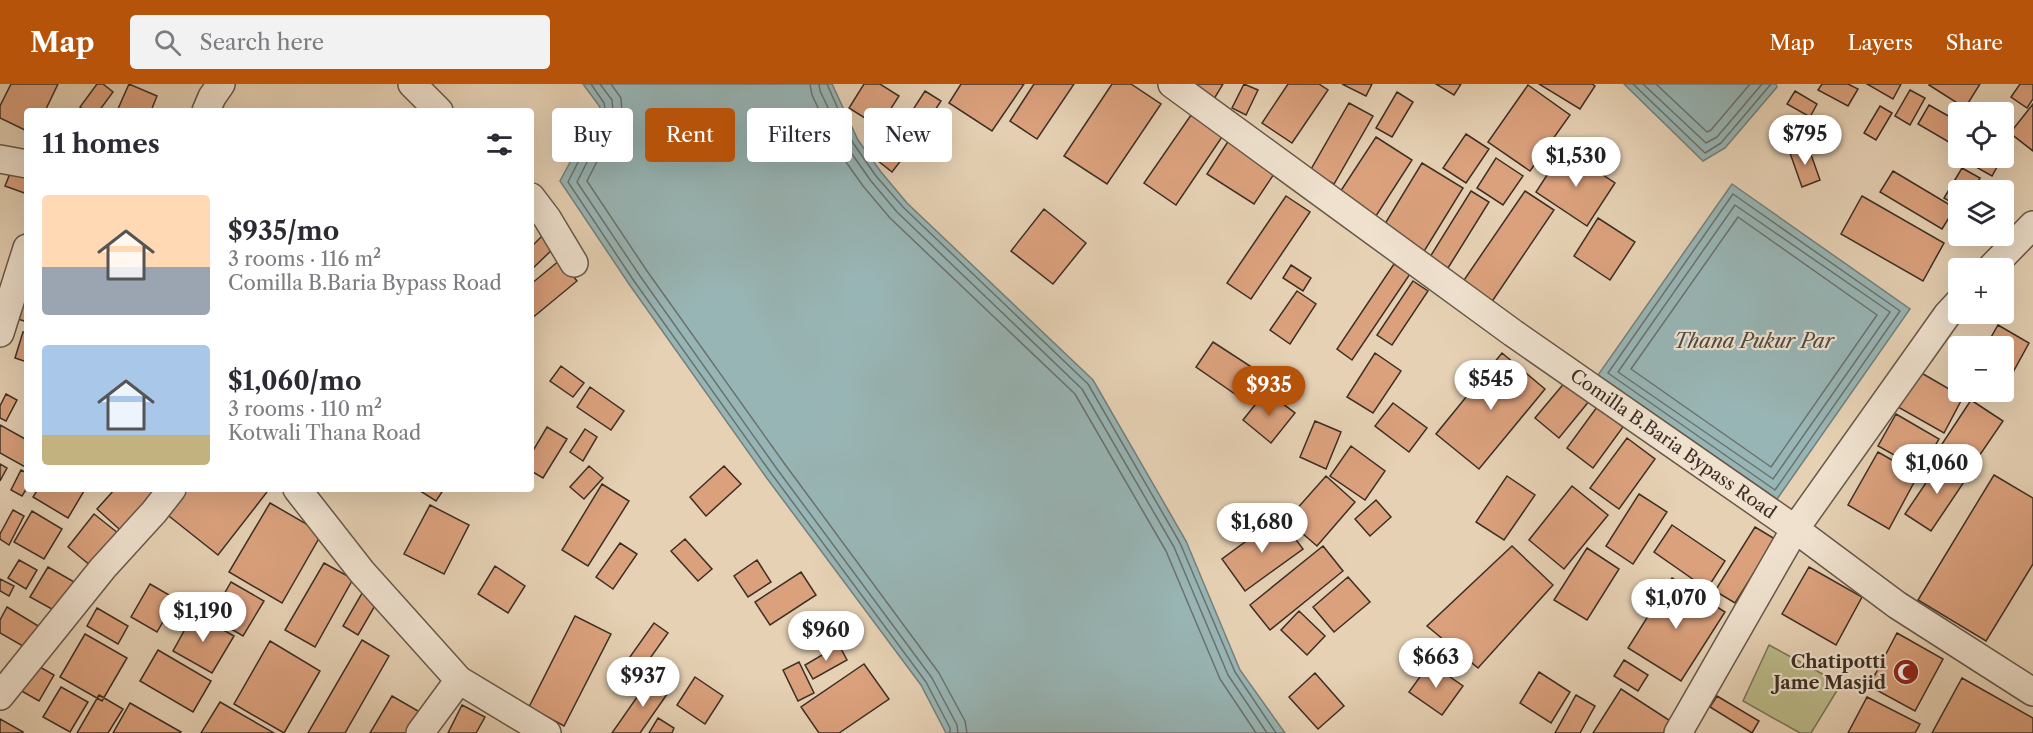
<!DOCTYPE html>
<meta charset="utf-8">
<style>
:root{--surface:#fff;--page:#f2f2f3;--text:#2b2b33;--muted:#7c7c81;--accent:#b45309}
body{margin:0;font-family:"Libre Caslon Text",serif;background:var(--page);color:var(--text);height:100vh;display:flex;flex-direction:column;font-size:22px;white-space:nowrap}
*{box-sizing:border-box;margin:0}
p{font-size:20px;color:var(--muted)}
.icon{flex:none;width:33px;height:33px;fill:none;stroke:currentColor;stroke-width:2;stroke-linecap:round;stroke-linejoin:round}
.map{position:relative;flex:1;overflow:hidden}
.drawer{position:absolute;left:24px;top:24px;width:510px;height:384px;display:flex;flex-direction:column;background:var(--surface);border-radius:6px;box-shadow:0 6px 24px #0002}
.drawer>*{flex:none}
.hud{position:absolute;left:552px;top:24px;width:570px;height:54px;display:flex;gap:12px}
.fabs{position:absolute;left:1948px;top:18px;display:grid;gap:12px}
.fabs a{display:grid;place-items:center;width:66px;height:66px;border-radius:6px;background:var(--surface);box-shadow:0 6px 24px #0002;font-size:30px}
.price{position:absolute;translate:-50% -51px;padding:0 14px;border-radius:21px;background:#fff;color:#222;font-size:20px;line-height:39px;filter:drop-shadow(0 2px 3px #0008)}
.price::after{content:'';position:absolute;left:50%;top:36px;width:18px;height:14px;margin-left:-9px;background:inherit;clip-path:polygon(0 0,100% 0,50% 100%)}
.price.selected{background:var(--accent);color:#fff}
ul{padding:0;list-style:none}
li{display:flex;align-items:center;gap:18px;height:150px;padding:0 18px}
li span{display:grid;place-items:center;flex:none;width:168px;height:120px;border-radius:6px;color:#555}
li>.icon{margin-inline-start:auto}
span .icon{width:72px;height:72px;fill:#fffc;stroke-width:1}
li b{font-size:26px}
h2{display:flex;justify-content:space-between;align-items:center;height:72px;padding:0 18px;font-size:26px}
.tag{padding:0 21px;border-radius:6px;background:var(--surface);box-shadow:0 6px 24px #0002;font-size:21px;line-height:54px}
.tag.selected{background:var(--accent);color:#fff}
header{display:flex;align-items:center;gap:36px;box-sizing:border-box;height:84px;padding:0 30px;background:var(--accent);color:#fff}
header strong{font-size:28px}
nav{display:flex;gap:33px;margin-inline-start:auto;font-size:21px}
.search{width:420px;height:54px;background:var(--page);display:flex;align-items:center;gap:15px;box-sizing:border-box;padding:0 21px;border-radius:6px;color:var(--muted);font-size:22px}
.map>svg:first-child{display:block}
.green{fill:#bbba89;stroke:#7c7457;stroke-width:1.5}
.water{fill:#98b5b5;stroke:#747f7b;stroke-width:1.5}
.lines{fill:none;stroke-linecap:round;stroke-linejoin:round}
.shore{stroke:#6a726d;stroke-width:1.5}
.building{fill:#dba17d;stroke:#3d2f25;stroke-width:1.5}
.street-casing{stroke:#675849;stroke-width:30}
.street{stroke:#efe1ce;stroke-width:27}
.labels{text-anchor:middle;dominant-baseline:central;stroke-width:4.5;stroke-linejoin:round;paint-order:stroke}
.street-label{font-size:18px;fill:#3d2f25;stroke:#efe1ce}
.poi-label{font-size:18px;font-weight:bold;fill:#3d2f25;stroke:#efe1ce;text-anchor:end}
.water-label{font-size:20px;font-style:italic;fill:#4f4a42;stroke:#efe1ce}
</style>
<header>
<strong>Map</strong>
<div class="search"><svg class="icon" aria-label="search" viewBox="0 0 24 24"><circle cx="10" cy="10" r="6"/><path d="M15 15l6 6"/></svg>Search here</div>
<nav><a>Map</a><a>Layers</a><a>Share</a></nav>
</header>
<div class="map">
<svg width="2033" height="649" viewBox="0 0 2033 649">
<rect width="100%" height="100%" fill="#e6d1b4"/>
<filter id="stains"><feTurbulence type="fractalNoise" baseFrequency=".00333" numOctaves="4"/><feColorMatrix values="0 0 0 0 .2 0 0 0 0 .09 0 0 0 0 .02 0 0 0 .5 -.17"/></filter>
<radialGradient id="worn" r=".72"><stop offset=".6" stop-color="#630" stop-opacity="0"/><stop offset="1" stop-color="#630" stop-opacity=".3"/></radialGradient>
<!-- green -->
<path class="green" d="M1769 561 1841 600 1811 649H1800L1743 617Z"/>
<!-- water -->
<path class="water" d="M583 0H832L858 56 881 88 907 119 1093 296 1186 457 1240 586 1285 649H946L921 601 766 393 629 200 560 97 600 23Z
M1624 0H1776L1777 3 1725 64 1703 77Z
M1732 100 1910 225 1777 415 1598 291Z"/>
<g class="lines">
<!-- shore -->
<path class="shore" d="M591 0 604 19 605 25 568 98 634 197 771 389 926 598 950 644V649
M600 0 612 16 613 27 577 98 640 192 777 385 932 594 957 641 958 649
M611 0 621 14 622 29 587 97 647 187 784 379 939 589 965 637 967 649
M810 0 812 11 839 68 863 102 890 134 1075 310 1166 467 1220 595 1256 649
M819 0 820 7 847 63 871 97 897 128 1082 305 1174 463 1228 591 1267 649
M827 0 853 59 876 92 903 123 1088 300 1180 459 1235 588 1276 649
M1633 0 1705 69 1721 59 1771 0
M1643 0 1706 59 1717 53 1762 0
M1656 0 1707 48 1711 46 1750 0
M1733 110 1900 227 1775 406 1608 289Z
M1735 121 1890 228 1773 395 1618 288Z
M1738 133 1877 231 1771 383 1631 285Z"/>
</g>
<!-- building -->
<path class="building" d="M11 0H58L45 27H27V47L0 34V22Z
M97 0H103L113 8 99 27H86L80 23Z
M129 0 157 12 151 27H117Z
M864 0H880L899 12 879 43 849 24Z
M961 0H1024L992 47 949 19Z
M1034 0H1074L1037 55 1010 37Z
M1112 0H1131L1161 20 1107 100 1064 72Z
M1190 0H1223L1214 15Z
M1244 0 1258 6 1246 31 1232 24Z
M1288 0H1319L1328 6 1292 59 1262 39Z
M1342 0H1372L1366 12Z
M1436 0H1461L1454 11Z
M1539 0H1592L1595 2 1580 25Z
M1822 0H1848L1858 5 1848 22 1818 6Z
M1867 0H1901L1893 15Z
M1930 0H1980L1965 24 1929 1Z
M2020 0H2033V15L2027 24 2011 13Z
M1528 1 1570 31 1530 87 1488 58Z
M1910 6 1925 14 1910 41 1895 32Z
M925 7 941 17 919 51 903 41Z
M1795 7 1817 20 1810 33 1787 20Z
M1397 8 1413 18 1392 53 1376 44Z
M1349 19 1373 32 1334 100 1310 87Z
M2033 20V67L2010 49Z
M1929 21 1959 38V64L1918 40Z
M1880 22 1892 29 1876 56 1864 49Z
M1191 31 1222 53 1176 121 1144 99Z
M900 45 916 57 892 88 877 76Z
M1466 50 1489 65 1466 99 1443 84Z
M1376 53 1412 76 1376 132 1340 108Z
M1229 56 1276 87 1254 120 1207 90Z
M1808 62 1820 96 1802 103 1790 69Z
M1564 65 1615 99 1587 142 1536 108Z
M1496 74 1523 92 1503 121 1477 104Z
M1969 74H2002L1992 92 1967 78Z
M1422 79 1463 104 1423 169 1383 143Z
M1962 84 1980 94 1973 106H1959V123L1944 114Z
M11 87 27 93V110L5 102Z
M1893 87 1955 124 1942 145 1880 108Z
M1471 107 1489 118 1448 184 1430 173Z
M1525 107 1554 126 1491 219 1462 199Z
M1286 112 1310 128 1251 215 1227 199Z
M1862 112 1944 159 1923 197 1841 150Z
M1044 125 1086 159 1053 200 1011 167Z
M1598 134 1635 158 1610 196 1574 172Z
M545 149 557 161 531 186V163Z
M560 176 577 197 531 235V200Z
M1394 180 1410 190 1352 276 1337 265Z
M1291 181 1311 194 1303 207 1283 194Z
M27 197V238L15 234Z
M1413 197 1428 207 1392 261 1377 251Z
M1297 207 1316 220 1290 260 1270 246Z
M1998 241 2029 259 2012 290 2004 286V262H1986Z
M23 248 27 249V278L15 274Z
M1213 258 1253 284 1235 310 1196 283Z
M1375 269 1401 287 1373 329 1347 313Z
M1502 269 1545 305 1479 385 1436 350Z
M561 282 584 299 573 313 550 297Z
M1918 287 1963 313 1944 349 1898 323Z
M1566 297 1590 316 1559 354 1535 334Z
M590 303 624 327 611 346 577 323Z
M1266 307 1295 329 1271 359 1243 336Z
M6 310 17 316 6 337 0 334V322Z
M1971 316 2003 337 1973 381 1942 360Z
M1393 319 1427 344 1409 368 1375 342Z
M1597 323 1623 343 1593 384 1567 364Z
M1896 330 1939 355 1921 386 1878 362Z
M1315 337 1341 348 1326 385 1300 373Z
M0 341 27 356V384L0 369Z
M547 343 567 355 543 394 531 387V370Z
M585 345 597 353 583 377 570 368Z
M1627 354 1655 375 1619 425 1590 404Z
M1351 362 1385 387 1365 416 1330 392Z
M1878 368 1918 391 1889 445 1848 421Z
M1942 375 1968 392 1931 447 1905 430Z
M0 380 7 384 0 397Z
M589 382 603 394 584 415 570 403Z
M724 382 741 400 706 432 690 413Z
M21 386 27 389V404L22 412 11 406Z
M1994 391 2033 414V480L1986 557 1918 516Z
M1326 392 1355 418 1317 462 1287 436Z
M1507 392 1535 411 1504 456 1476 438Z
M602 400 629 417 588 482 562 466Z
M1572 402 1608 431 1564 485 1529 456Z
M38 405H81L84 407 68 434 33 413Z
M115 405H170L128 453 97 425Z
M176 405H263L267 408 218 471 160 425Z
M417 405H444L436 417Z
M1639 410 1667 428 1633 480 1606 462Z
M1376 416 1391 433 1370 452 1355 435Z
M270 419 322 449 282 519 229 488Z
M430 421 469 441 444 490 404 470Z
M13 426 24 432 9 461 0 455V450Z
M32 427 62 445 44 475 14 458Z
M94 430 118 449 91 482 68 463Z
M1279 433 1303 465 1245 507 1222 475Z
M1672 441 1725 477 1707 505 1654 468Z
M1755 443 1775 455 1735 519 1715 507Z
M685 455 712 485 698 497 671 467Z
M620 459 637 470 613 505 596 493Z
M1323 462 1343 487 1270 546 1250 521Z
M1512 462 1553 501 1478 584 1427 542Z
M1587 464 1619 485 1587 536 1554 516Z
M19 476 37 486 26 505 8 494Z
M757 476 771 498 748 513 734 492Z
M324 479 353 495 315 563 285 546Z
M495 482 525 502 508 529 478 510Z
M48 483 76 499 59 529 30 513Z
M1809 483 1862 513 1836 561 1782 530Z
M801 488 816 511 770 541 755 518Z
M1348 493 1370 518 1334 548 1313 523Z
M1672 494 1725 528 1681 597 1628 564Z
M0 495 14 502 9 512 0 507Z
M231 498 264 517 243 552 211 533Z
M150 500 176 515 157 548 131 533Z
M365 504 380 513 358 551 343 542Z
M7 523 40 543 28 565 0 549V536Z
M97 524 128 542 118 560 87 542Z
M1299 527 1325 552 1307 571 1281 546Z
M194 529 234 552 212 589 173 567Z
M575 532 611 550 564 642 529 623Z
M654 539 668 549 624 611 610 601Z
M1897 549 1943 575 1915 627 1869 602Z
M85 550 127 574 102 617 60 593Z
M362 556 389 572 345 649H308Z
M270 557 320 587 284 649 234 620Z
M839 561 847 576 813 595 805 581Z
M158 566 211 597 193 628 140 597Z
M1624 576 1648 591 1638 607 1614 592Z
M799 578 814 609 798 617 783 586Z
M33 579 54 591 39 617 18 605Z
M1430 579 1463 602 1442 631 1409 608Z
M864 580 889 615 839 649H819L801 623Z
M1539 588 1570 608 1551 639 1520 619Z
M1315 589 1344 622 1318 645 1289 613Z
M651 593 670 606 640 649H612Z
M695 593 723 612 705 640 677 621Z
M1962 594 2033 634V649H1932Z
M61 603 88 618 70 648 43 633Z
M1621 605 1675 640 1669 649H1593Z
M99 611 123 625 108 649H77Z
M1576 611 1595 622 1580 649H1555Z
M392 612 425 631 414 649H370Z
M1717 612 1759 637 1752 649 1710 623Z
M1867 613 1920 640 1915 649H1848Z
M220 618 274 649H201Z
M130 619 181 648 180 649H113Z
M462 621 485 633 476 649H448Z
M658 634 674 644 672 649H649Z
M0 635 23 648V649H0Z"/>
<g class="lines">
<!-- street casing -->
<g class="street-casing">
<path id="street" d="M412 0 439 27
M1172 0 1513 249 1795 445 1897 521 2033 608
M206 27 212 13 221 0
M0 75 27 80
M531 113 547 134 574 179
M1991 184 2033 141
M0 249 27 164
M297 405 362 488 459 596 547 649
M0 612 103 484 154 428 172 405
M420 649 459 596
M1678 649 1795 445 1947 231 1959 218"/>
</g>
<!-- street -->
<use href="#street" class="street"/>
</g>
<!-- icons -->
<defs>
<g id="mosque-disc" transform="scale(1.35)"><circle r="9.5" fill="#8f2418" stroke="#efe1ce"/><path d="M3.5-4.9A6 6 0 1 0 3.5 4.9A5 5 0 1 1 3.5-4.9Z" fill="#fff"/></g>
</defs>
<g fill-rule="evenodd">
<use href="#mosque-disc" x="1906" y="588"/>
</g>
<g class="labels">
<!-- street labels -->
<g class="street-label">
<text transform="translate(1673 360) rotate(35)">Comilla B.Baria Bypass Road</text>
</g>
<!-- poi labels -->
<g class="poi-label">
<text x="1886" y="578">Chatipotti<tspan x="1886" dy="21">Jame Masjid</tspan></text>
</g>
<!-- water labels -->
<g class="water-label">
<text x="1754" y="257">Thana Pukur Par</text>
</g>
</g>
<rect width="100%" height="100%" filter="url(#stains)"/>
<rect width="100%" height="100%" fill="url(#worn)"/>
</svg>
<div class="fabs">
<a><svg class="icon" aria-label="locate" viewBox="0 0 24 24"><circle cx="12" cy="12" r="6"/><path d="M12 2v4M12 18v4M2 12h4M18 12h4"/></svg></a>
<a><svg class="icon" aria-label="layers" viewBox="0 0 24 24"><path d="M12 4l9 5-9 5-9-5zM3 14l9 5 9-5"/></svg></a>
<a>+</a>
<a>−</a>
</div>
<b class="price" style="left:1805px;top:82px">$795</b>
<b class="price" style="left:1576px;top:104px">$1,530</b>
<b class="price" style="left:1491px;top:327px">$545</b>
<b class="price selected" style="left:1269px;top:333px">$935</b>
<b class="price" style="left:1937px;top:411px">$1,060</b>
<b class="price" style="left:1262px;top:470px">$1,680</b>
<b class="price" style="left:1676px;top:546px">$1,070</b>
<b class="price" style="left:203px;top:559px">$1,190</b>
<b class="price" style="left:826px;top:578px">$960</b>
<b class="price" style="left:1436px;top:605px">$663</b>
<b class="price" style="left:643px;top:624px">$937</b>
<div class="hud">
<a class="tag">Buy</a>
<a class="tag selected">Rent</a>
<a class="tag">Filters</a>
<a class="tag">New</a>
</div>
<section class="drawer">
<h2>11 homes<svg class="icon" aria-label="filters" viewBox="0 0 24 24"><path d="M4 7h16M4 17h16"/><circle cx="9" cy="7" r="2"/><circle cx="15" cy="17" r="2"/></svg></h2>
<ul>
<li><span style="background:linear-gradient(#ffd9b3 60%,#9aa5b1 0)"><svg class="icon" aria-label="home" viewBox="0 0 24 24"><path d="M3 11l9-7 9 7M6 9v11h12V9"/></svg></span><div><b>$935/mo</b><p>3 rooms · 116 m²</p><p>Comilla B.Baria Bypass Road</p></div></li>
<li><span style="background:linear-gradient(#a9c7e8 75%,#c2b280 0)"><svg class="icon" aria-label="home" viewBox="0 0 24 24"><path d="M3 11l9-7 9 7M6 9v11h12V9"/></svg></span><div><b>$1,060/mo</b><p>3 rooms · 110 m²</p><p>Kotwali Thana Road</p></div></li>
</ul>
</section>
</div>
